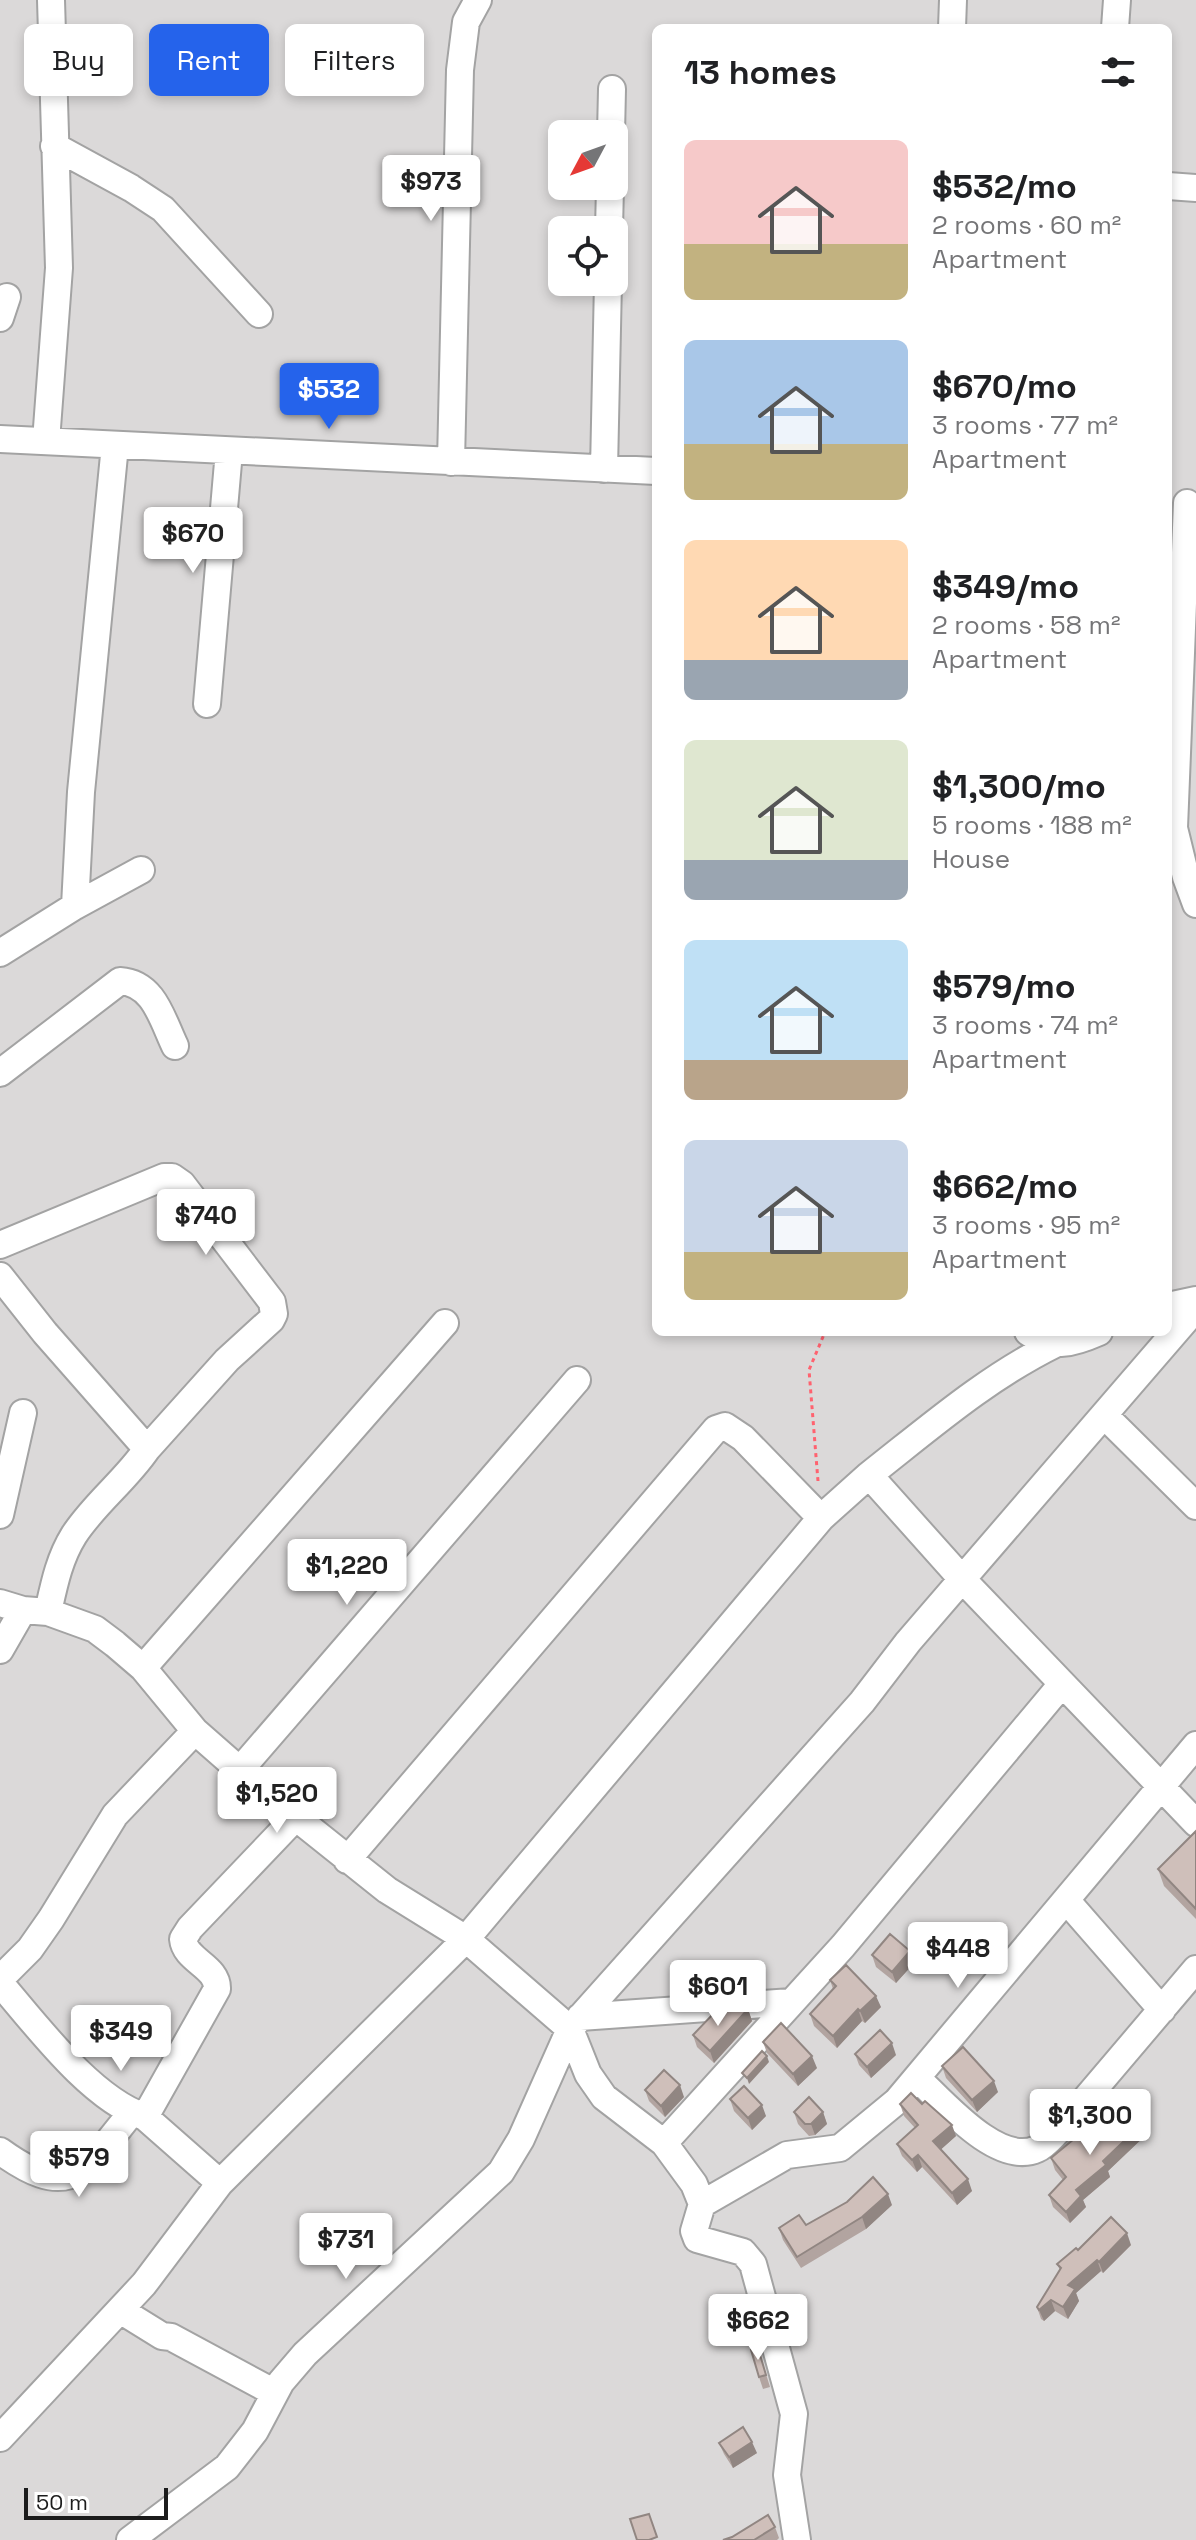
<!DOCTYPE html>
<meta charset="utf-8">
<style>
:root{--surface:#fff;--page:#f2f2f2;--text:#202124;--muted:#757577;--accent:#2563eb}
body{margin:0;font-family:"Space Grotesk",sans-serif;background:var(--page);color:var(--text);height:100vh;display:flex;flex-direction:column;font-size:30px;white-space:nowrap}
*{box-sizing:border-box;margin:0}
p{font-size:26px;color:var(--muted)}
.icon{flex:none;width:44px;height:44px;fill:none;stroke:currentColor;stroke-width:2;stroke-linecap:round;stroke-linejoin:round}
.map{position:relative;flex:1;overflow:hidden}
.side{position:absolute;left:652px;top:24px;width:520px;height:1312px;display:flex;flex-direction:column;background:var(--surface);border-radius:12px;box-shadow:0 4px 12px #0003}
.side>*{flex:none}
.guide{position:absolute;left:24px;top:24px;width:508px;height:72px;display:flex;gap:16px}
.needle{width:52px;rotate:229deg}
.tools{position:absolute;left:548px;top:120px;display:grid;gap:16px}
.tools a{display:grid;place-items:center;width:80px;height:80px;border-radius:12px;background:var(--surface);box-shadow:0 4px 12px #0003;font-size:40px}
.scale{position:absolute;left:24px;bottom:20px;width:144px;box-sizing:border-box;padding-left:8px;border:4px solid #1c1c1c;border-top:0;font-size:22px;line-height:28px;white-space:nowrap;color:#1c1c1c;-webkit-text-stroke:6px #fff;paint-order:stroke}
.price{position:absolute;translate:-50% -68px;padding:0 18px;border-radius:8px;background:#fff;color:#222;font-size:26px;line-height:52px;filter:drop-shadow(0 2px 4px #0008)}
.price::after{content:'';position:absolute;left:50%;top:48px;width:24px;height:18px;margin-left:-12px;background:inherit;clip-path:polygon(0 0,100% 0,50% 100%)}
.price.on{background:var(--accent);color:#fff}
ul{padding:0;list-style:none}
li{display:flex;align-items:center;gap:24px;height:200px;padding:0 32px}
li span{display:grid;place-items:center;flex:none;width:224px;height:160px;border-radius:12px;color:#555}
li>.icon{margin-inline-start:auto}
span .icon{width:96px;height:96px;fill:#fffc;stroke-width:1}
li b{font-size:34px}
h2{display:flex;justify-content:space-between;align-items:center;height:96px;padding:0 32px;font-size:34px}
.tag{padding:0 28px;border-radius:12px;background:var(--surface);box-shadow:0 4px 12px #0003;font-size:28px;line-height:72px}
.tag.on{background:var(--accent);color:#fff}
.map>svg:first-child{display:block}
.residential{fill:#dbd9d9;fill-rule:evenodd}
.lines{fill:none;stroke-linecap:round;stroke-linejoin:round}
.minor-casing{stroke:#a3a3a3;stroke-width:30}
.path{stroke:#ff626f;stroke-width:3;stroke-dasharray:4 4;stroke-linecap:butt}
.minor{stroke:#fff;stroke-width:26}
.wall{fill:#b2a4a0}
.shaded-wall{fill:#918682}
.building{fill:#cfbfba;stroke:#918682;stroke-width:2}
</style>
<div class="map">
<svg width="1196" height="2540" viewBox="0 0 1196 2540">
<rect width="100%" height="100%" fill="#efe8e1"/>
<!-- residential -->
<path class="residential" d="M0 0H1196V2540H0ZM656 28H1168V1332H656ZM562 134H614V186H562ZM562 230H614V282H562Z"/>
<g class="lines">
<!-- minor casing -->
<g class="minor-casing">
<path id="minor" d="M952 28 953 0
M1115 28 1117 0
M611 134 612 89
M54 146 131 188 163 209 259 314
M1168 186 1196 188
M609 230 610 186
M0 318 7 297
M0 439 656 471
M46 441 59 268 51 0
M451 462 460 70 466 22 478 0
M604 469 608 282
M1187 503 1174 828 1186 877 1196 904
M207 704 229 451
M75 906 81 792 115 445
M0 953 75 906 141 870
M0 1073 120 981C154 983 162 1019 175 1046
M0 1245 164 1177H172L182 1184 272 1302 274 1314 271 1320 227 1360 147 1449
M0 1276 45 1333 147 1449C126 1480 94 1504 74 1535 59 1559 54 1585 48 1612
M1168 1306 1196 1300
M1028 1332C1052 1350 1074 1343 1099 1332
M1104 1415 1196 1506
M869 1475C929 1428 986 1378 1055 1344
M0 1515 23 1413
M0 1603 23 1610 48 1612 95 1629 115 1644 143 1668 195 1731 268 1795 387 1890 466 1939 570 2029 588 2074 604 2097 664 2143 694 2184 702 2204 694 2231 697 2239 743 2252 753 2264 794 2414 787 2475 797 2540
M0 1650 23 1610
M143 1668 445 1323
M240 1770 577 1380
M347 1860 716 1429 725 1426 743 1438 821 1518
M1066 1900 1162 2010
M0 1979 30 1949 51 1919 115 1815 195 1731
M0 1983C37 2026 91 2099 145 2117L220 2183
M580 2017 792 2002
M917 2078C943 2102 998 2167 1037 2149 1046 2145 1053 2135 1061 2128L1196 1969
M145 2117 217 1989C218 1966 185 1961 183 1939L190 1928 295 1818
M664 2143 843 1946 1062 1684
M0 2151C73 2204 85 2169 132 2112
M702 2204 787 2155 840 2148 897 2101 1196 1745
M120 2310 162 2336 171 2337 275 2393
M0 2438 144 2284 220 2183 466 1939 821 1518 869 1475 962 1579 1196 1823
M130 2540 227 2467 255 2431 281 2382 305 2354 501 2172 521 2139 570 2029 862 1702 908 1642 1196 1308"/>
</g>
<!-- path -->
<path class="path" d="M818 1481 809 1370 825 1332"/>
<!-- minor -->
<use href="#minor" class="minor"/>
</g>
<!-- wall -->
<path class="wall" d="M1196 1831V1919L1164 1886 1158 1869Z
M910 1951 914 1963 896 1983 876 1967 872 1955Z
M830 1980 881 2007 865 2023 862 2021 837 2048 814 2026 810 2014 833 1989Z
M748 2009 752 2021 714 2063 697 2047 693 2035 717 2017Z
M763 2042 817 2068 798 2086 767 2053Z
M855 2054 896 2055 871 2078 859 2065Z
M942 2066 998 2092 977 2112 946 2078Z
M645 2090 684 2097 665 2117 649 2101Z
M730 2099 766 2116 752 2130 734 2111Z
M900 2104 956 2136 940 2150 972 2191 957 2205 922 2167 917 2172 902 2156 897 2144 915 2128 904 2116Z
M794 2112H823L827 2124 815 2135 809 2136 798 2124Z
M1114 2120 1149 2132 1108 2171 1110 2177 1083 2200 1086 2207 1070 2223 1053 2207 1049 2195 1063 2180 1055 2170 1051 2158 1090 2146 1115 2123Z
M892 2205 866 2229 801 2268 783 2240 779 2228 806 2225Z
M1131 2245 1103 2273 1101 2271 1076 2293 1079 2301 1068 2319 1055 2311 1044 2321 1041 2319 1037 2307 1060 2270 1057 2264 1078 2250Z
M758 2348 770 2387 763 2389 759 2377Z
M719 2443 757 2453 733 2468 724 2454Z
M775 2527 779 2538 777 2540H723Z"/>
<!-- shaded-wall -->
<path class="shaded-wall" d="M910 1951 914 1963 896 1983 892 1972Z
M876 1996 881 2007 865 2023 860 2011Z
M748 2009 752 2021 714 2063 710 2051Z
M858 2009 862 2021 837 2048 833 2036Z
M892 2043 896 2055 871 2078 867 2067Z
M767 2056 769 2062 749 2084 747 2078Z
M812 2056 817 2068 798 2086 793 2074Z
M994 2081 998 2092 977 2112 972 2100Z
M680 2085 684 2097 665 2117 661 2106Z
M762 2105 766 2116 752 2130 748 2118Z
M823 2112 827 2124 815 2135 811 2124Z
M1145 2121 1149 2132 1108 2171 1110 2177 1083 2200 1086 2207 1070 2223 1066 2212 1076 2190 1103 2161Z
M952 2125 956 2136 937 2153 933 2141Z
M918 2155 922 2167 917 2172 912 2160Z
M968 2179 972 2191 957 2205 952 2193Z
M888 2194 892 2205 866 2229 862 2217Z
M1127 2233 1131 2245 1103 2273 1099 2262Z
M1097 2260 1101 2271 1076 2293 1079 2301 1068 2319 1063 2307 1068 2285Z
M1051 2300 1055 2311 1044 2321 1039 2310Z
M752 2442 757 2453 733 2468 729 2457Z"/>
<!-- building -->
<path class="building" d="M1196 1831V1909L1158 1869Z
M890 1934 910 1951 892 1972 872 1955Z
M846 1965 876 1996 860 2011 858 2009 833 2036 810 2014 836 1986 830 1980Z
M748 2009 710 2051 693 2035 713 2014 717 2017 723 2011Z
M781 2023 812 2056 793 2074 763 2042Z
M880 2030 892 2043 867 2067 855 2054Z
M963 2047 994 2081 972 2100 942 2066Z
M762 2051 767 2056 747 2078 742 2073Z
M664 2070 680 2085 661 2106 645 2090Z
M744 2086 762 2105 748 2118 730 2099Z
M911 2093 922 2104 925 2101 952 2125 933 2141 968 2179 952 2193 918 2155 912 2160 897 2144 918 2125 900 2104Z
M809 2097 823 2112 811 2124H805L794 2112Z
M1130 2105 1145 2121 1103 2161 1106 2165 1076 2190 1081 2196 1066 2212 1049 2195 1066 2177 1051 2158 1080 2134 1090 2146 1116 2122 1114 2120Z
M873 2177 888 2194 862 2217 797 2257 779 2228 799 2215 806 2225 847 2202Z
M1111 2217 1127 2233 1099 2262 1097 2260 1068 2285 1075 2289 1063 2307 1051 2300 1039 2310 1037 2307 1061 2268 1057 2264 1076 2248 1078 2250Z
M758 2348 766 2375 759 2377 751 2350Z
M743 2427 752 2442 729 2457 719 2443Z
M649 2514 657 2537 649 2540H637L630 2519Z
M768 2515 775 2527 754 2540H723L732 2537Z"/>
</svg>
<div class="tools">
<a><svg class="needle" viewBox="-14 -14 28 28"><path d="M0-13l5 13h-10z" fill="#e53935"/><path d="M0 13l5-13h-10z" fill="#757577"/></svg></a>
<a><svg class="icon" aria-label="locate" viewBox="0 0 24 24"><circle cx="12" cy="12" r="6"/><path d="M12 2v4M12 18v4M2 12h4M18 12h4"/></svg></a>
</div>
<div class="scale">50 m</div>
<b class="price" style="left:431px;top:223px">$973</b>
<b class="price on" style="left:329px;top:431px">$532</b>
<b class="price" style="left:193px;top:575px">$670</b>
<b class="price" style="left:206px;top:1257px">$740</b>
<b class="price" style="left:347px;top:1607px">$1,220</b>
<b class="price" style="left:277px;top:1835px">$1,520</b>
<b class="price" style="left:958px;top:1990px">$448</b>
<b class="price" style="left:718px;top:2028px">$601</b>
<b class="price" style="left:121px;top:2073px">$349</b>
<b class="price" style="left:1090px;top:2157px">$1,300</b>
<b class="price" style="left:79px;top:2199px">$579</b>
<b class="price" style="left:346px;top:2281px">$731</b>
<b class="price" style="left:758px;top:2362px">$662</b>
<div class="guide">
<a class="tag">Buy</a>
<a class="tag on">Rent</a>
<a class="tag">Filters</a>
</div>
<section class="side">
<h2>13 homes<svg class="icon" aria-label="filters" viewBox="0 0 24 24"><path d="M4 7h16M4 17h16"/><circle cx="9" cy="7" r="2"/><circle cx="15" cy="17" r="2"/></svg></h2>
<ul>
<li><span style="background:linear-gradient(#f6c9c9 65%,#c2b280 0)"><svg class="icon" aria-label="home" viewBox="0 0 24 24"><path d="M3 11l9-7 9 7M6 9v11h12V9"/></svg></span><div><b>$532/mo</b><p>2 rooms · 60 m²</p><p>Apartment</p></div></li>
<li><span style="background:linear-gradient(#a9c7e8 65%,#c2b280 0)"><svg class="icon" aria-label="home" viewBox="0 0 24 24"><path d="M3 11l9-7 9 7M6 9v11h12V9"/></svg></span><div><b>$670/mo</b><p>3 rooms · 77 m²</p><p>Apartment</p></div></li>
<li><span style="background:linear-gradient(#ffd9b3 75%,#9aa5b1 0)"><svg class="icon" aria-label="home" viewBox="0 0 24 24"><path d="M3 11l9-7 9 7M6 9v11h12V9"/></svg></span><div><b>$349/mo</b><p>2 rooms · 58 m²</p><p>Apartment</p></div></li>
<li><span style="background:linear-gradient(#dfe7d0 75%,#9aa5b1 0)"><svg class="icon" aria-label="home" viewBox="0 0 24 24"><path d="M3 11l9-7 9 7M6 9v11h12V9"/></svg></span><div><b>$1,300/mo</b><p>5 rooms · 188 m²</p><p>House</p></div></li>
<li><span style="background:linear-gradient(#bfe0f5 75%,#b9a48a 0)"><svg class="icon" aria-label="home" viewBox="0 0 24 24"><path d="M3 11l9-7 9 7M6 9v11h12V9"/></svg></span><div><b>$579/mo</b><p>3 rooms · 74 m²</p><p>Apartment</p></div></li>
<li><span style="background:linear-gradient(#c9d6e8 70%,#c2b280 0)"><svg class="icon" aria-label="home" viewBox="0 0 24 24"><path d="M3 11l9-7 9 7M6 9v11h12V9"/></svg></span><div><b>$662/mo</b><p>3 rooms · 95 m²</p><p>Apartment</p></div></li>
</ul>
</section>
</div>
